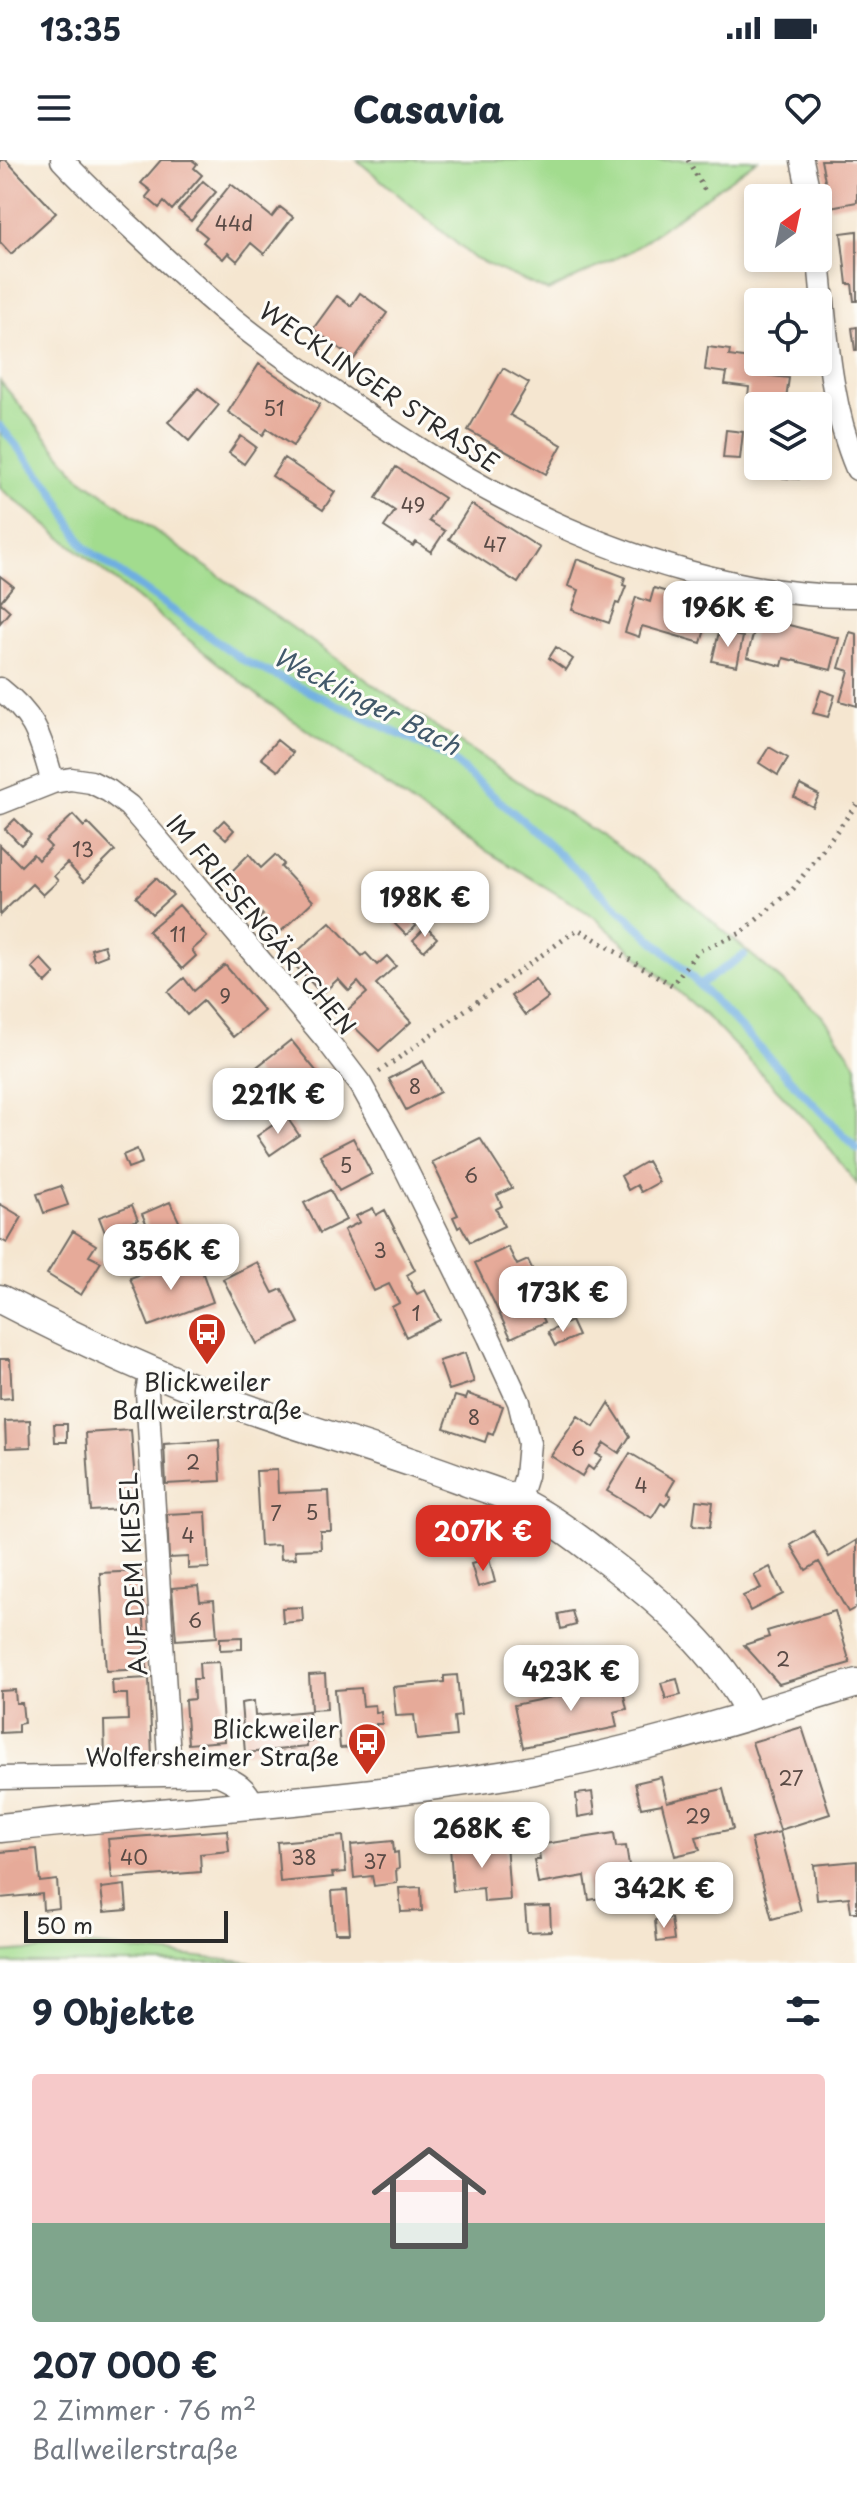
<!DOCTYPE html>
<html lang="de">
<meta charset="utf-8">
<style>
:root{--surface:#fff;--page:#f2f2f3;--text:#1f2937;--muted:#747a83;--accent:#d93025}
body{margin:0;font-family:"Playpen Sans",sans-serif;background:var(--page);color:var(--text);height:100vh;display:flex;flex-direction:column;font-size:30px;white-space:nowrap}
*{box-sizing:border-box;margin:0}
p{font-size:26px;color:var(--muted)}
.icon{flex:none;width:44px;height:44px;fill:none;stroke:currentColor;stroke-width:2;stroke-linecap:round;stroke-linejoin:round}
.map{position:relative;height:1803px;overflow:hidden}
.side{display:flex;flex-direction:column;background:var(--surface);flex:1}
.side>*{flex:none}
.needle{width:52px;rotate:33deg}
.tools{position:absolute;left:744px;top:24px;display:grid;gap:16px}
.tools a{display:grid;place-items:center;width:88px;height:88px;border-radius:8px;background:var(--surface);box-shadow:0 4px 12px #0003;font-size:40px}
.scale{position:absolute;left:24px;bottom:20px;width:204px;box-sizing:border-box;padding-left:8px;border:4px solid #2b2b2b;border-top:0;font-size:22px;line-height:28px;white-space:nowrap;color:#2b2b2b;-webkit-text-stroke:6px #fdfcf7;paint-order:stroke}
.price{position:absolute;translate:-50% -68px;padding:0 18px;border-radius:16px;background:#fff;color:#222;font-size:26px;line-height:52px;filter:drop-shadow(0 2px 4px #0008)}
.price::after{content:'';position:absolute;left:50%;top:48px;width:24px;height:18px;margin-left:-12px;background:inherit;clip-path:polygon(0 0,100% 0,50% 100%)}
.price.on{background:var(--accent);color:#fff}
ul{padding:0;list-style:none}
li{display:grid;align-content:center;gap:16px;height:424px;padding:0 32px}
li span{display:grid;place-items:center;height:248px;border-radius:8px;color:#555}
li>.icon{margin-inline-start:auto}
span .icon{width:144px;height:144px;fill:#fffc;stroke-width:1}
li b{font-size:34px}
h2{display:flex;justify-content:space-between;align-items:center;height:96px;padding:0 32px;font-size:34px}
.status{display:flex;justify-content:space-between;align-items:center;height:56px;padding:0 40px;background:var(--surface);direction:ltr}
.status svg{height:22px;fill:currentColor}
header{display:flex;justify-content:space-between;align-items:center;height:104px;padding:0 32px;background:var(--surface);font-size:36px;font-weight:800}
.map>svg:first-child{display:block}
.green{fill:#a2dc8e;stroke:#66845c;stroke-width:2}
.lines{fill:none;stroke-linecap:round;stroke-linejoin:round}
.stream{stroke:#6eaee1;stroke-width:8}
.building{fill:#e6aa99}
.minor-casing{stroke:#726c65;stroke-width:25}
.tertiary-casing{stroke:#726c65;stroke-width:31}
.path{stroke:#726c65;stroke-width:5;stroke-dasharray:2 6;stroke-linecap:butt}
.minor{stroke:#fff;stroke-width:22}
.tertiary{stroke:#fff;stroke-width:28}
.labels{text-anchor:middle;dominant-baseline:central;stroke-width:6;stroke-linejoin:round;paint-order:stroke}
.number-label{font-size:20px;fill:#5a4b46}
.street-label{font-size:24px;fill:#2b2b2b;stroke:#fdfcf7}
.poi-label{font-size:24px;fill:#2b2b2b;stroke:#fdfcf7}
.water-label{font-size:26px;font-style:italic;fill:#42596b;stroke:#fdfcf7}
</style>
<div class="status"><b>13:35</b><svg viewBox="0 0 49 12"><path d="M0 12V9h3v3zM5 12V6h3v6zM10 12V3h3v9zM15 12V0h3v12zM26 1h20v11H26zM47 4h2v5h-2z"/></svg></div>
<header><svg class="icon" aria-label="menu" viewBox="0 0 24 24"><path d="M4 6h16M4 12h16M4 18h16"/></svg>Casavia<svg class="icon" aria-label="heart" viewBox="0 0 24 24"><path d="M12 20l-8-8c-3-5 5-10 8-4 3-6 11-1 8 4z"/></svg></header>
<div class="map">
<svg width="857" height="1803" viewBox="0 0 857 1803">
<rect width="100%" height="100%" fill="#fdfcf7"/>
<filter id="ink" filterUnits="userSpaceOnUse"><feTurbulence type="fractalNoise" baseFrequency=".0125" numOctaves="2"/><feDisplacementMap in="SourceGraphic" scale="16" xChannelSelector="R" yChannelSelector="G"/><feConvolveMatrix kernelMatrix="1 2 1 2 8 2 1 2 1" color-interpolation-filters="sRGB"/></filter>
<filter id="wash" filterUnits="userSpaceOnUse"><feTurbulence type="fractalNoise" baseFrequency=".006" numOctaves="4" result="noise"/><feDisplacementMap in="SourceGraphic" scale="32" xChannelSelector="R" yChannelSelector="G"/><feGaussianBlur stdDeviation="1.8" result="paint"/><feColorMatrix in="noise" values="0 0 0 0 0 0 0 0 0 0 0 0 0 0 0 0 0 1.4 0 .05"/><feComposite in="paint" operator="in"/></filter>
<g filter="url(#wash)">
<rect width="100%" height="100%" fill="#f5e6d0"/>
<!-- green -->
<path class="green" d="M357 0H757L631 91 548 131 475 99Z
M0 221 79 317 388 535 655 712 823 856 857 906V1024L810 964 711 861 593 756 439 662 261 538 0 328Z
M93 1786 255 1803H0V1793Z"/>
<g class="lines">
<!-- stream -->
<path class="stream" d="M0 266 52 329 84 387 243 500 449 598 522 660 681 806 857 989
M699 825 744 795"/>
</g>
<g id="blocks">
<!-- building -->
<path class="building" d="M0 0H6L56 53 11 94 0 82Z
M161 0H192L197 4 194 8 202 15 172 50 164 42 159 48 146 37 151 31 141 23Z
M821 0H857V42L830 47Z
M203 21 216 32 191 61 178 50Z
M231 24 272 57 280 47 293 57 264 94 251 83 237 101 228 93 223 99 203 82 207 77 196 68Z
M857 71V141H854L852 124H847L841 73Z
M360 133 387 153 354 199 313 169 337 136 351 146Z
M857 167V190H855L852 168Z
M708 187 730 190 729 196 757 200 755 214 789 218 785 246 747 245 749 227 725 224 727 213 705 210Z
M259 204 320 244 293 286 267 269 263 275 228 252Z
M503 208 529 223 510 255 562 285 546 314 468 270Z
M198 228 219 245 189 281 168 262Z
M726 270 743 272 740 299 723 298Z
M241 276 256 287 244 304 229 293Z
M284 298 335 332 323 350 272 316Z
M756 306H800L799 319 756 316Z
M396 307 444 338 429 361 445 371 431 392 416 382 413 386 384 367 395 351 376 338Z
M471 344 540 388 518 423 449 379Z
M577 399 625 417 623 425 626 426 619 444 616 443 609 463 572 450 579 430 568 426Z
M0 416 13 426 0 442 10 451 0 463Z
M654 428 712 446 701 483 642 466 639 477 625 472 636 437 650 442Z
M758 457 839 478 831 510 784 498 782 506 747 497Z
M719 472 743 477 737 506 712 501Z
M850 472 857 474V546L840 541 849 511 839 508Z
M556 487 573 499 566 510 549 498Z
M821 530 835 535 828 557 813 553Z
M277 580 293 593 278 611 261 598Z
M769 587 788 598 778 615 759 603Z
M800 625 819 635 813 647 794 637Z
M73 655 84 667 88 663 115 691 84 722 67 703 54 716 58 721 43 735 32 724 0 755V685L21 706 33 694 38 700 51 687 45 681Z
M15 659 31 675 21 685 5 669Z
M224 660 234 670 226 679 215 669Z
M249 694 261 708 275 695 284 704 281 707 313 741 276 776 259 758 263 755 227 716Z
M156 718 173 735 152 754 136 737Z
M179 745 207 777 192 790 196 796 182 809 148 771Z
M404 755 416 766 406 775 395 764Z
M330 762 362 796 366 793 377 805 387 796 396 806 376 824 411 862 379 891 342 855 367 833 358 822 349 831 338 819 322 834 289 799Z
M426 767 437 778 424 791 413 780Z
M104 785 107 795 94 800 91 789Z
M41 799 55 814 46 823 32 808Z
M225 805 264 851 233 877 203 841 187 855 168 832 184 818 194 831Z
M535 819 548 838 525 855 511 836Z
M291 880 330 928 295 956 290 949 286 952 253 910Z
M423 901 440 932 406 950 389 919Z
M286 956 299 975 270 995 257 976Z
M353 978 372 1014 339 1031 320 995Z
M480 978 512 1028 497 1035 502 1046 496 1049 504 1066 470 1082 461 1066 458 1068 453 1057 458 1055 432 1002Z
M137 989 142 1003 128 1008 123 995Z
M647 1001 659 1022 641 1032 637 1025 628 1030 621 1016Z
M61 1026 68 1045 44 1053 37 1034Z
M330 1030 346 1060 320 1073 304 1043Z
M170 1042 183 1070 155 1083 142 1054Z
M0 1044 22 1057 7 1083 0 1079Z
M132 1045 138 1060 130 1063 137 1078 111 1088 99 1057Z
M373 1048 376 1055 385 1050 415 1110 407 1115 413 1128 417 1134 425 1130 440 1160 406 1177 392 1147 399 1143 389 1124 374 1131 344 1070 360 1062 356 1056Z
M73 1071 96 1085 89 1096 101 1102 81 1135 47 1114Z
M508 1087 517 1105 528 1100 537 1119 526 1124 545 1162 511 1178 475 1103Z
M198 1100 213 1142 149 1166 130 1118 161 1107 163 1113Z
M257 1102 273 1133 282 1129 299 1163 257 1184 223 1119Z
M571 1161 578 1176 555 1186 548 1172Z
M465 1193 474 1222 449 1230 439 1201Z
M0 1199H10L12 1238 0 1239Z
M468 1234 503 1246 493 1275 488 1273 485 1282 444 1268 455 1236 466 1239Z
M609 1243 630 1276 619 1293 604 1283 596 1294 602 1297 593 1310 588 1306 582 1316 551 1296 578 1256 594 1267Z
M30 1260 31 1287 6 1288 5 1261Z
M54 1264H67V1282H55Z
M131 1270 137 1348 91 1351 86 1273Z
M219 1280 221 1321 166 1324 164 1284Z
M630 1293 675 1320 667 1334 671 1336 665 1346 661 1343 652 1358 607 1331Z
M277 1310 278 1333 329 1331 331 1371H320L321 1389 295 1390 296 1398 281 1399 280 1385 260 1386 256 1311Z
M696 1340 713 1342 710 1367 693 1365Z
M206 1352 209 1408 188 1409V1397L169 1398 167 1354Z
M814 1371 829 1397 857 1380V1447L848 1452 819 1402 806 1410 791 1385Z
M489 1399 495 1422 478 1427 471 1404Z
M770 1407 783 1434 750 1451 743 1436 761 1428 754 1415Z
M141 1411 147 1509 106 1511 100 1413Z
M198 1426 200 1441 214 1440 217 1477 176 1480 172 1428Z
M302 1447 303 1461 283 1463 282 1448Z
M572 1451 576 1465 561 1469 558 1454Z
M835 1451 850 1503 779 1524 744 1485 769 1477 767 1471Z
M242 1477V1489L220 1490V1478Z
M219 1502 224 1581 188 1584 185 1540 194 1539 193 1519H200L199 1503Z
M325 1514 327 1549 311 1550 309 1515Z
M457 1515 461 1556 454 1557 456 1576 417 1580 414 1555 396 1556 393 1527 444 1522V1516Z
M613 1515 614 1524 621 1522 627 1549 614 1552 617 1567 523 1587 514 1545 582 1531 580 1522Z
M149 1518 152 1598 105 1600 104 1561 128 1560 127 1534H113L112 1520Z
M677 1519 681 1535 666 1539 661 1523Z
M361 1528 363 1546 375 1545 376 1553 381 1552 382 1564H376L378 1586 340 1588 335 1530Z
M15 1530 16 1543H22L24 1563 18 1564V1572L0 1573V1531Z
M254 1541 255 1556 309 1551 312 1582H307V1587L245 1593 241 1543Z
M802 1567 830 1654 780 1670 752 1582Z
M661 1617 667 1642 723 1629 733 1669 696 1677 700 1690 675 1696 662 1644 641 1648 635 1623Z
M592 1632 595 1654 578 1657 576 1634Z
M227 1670 229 1691 200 1694 201 1712 112 1719 108 1679Z
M780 1672 801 1751 772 1759 751 1679Z
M614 1673 616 1687 626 1686 631 1719 605 1723 607 1737 589 1740 585 1716 538 1724 534 1700H540L538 1685Z
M343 1676 346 1712 332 1713 333 1717 280 1722 277 1682Z
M393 1681 394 1693 398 1692 399 1709 396 1710 397 1723 374 1726 372 1716 354 1718 351 1685Z
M506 1682 510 1740 484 1742 483 1728 453 1731 450 1686Z
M37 1689 40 1722 57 1720 59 1748 43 1750 42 1734 0 1738V1692Z
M857 1701V1752H851L849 1737 817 1740 814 1705Z
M125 1725 127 1750 104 1752 101 1728Z
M421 1727 422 1751 401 1752 399 1728Z
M347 1730 350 1773H335L332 1731Z
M550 1746 551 1771 527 1772 525 1747Z
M671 1758 674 1780 657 1782 655 1760Z"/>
</g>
</g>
<g filter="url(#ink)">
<use href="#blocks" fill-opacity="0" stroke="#726c65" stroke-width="2"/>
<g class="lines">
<!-- minor casing -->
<g class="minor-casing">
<path id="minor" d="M62 0C90 30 120 57 149 84 183 116 218 148 255 176 279 194 304 211 329 229 445 310 551 374 689 412 744 427 801 437 857 436
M802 0 810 38
M818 91C826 164 828 240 857 309
M0 529C39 560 39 577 53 622
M0 643 53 622 71 619 91 622 109 631 129 646 188 715 326 879 361 925 392 981 489 1177 519 1242 529 1283 526 1316 518 1341
M151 1211 147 1232 170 1614
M0 1618 218 1614C235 1622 247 1627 253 1645"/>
</g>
<!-- tertiary casing -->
<g class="tertiary-casing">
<path id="tertiary" d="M0 1139C77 1179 156 1215 237 1245 313 1272 391 1293 467 1322 484 1328 502 1333 518 1341 548 1356 577 1377 603 1398 660 1441 718 1491 751 1555
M0 1668C168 1650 338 1642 506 1615 625 1595 742 1558 857 1523"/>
</g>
<!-- path -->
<path class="path" d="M688 0 706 33
M379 912 578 769 672 825 698 791 741 773 793 729 857 644"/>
<!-- minor -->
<use href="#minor" class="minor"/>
<!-- tertiary -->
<use href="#tertiary" class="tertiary"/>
</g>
</g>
<!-- icons -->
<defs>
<g id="bus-pin" transform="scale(2)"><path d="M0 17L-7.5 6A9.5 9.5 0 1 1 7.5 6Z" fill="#c8321e" stroke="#fdfcf7"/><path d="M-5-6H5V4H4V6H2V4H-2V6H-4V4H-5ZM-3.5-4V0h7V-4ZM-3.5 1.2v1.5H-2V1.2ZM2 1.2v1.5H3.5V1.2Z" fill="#fff"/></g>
</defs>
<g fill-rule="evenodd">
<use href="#bus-pin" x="207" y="1172"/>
<use href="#bus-pin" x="367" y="1582"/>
</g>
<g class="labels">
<!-- number labels -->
<g class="number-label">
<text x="234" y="63">44d</text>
<text x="274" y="248">51</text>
<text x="413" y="345">49</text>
<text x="495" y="384">47</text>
<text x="83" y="689">13</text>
<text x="178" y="774">11</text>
<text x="225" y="836">9</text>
<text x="415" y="926">8</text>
<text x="346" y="1005">5</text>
<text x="471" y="1015">6</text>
<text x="380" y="1090">3</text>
<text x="416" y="1153">1</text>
<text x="474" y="1257">8</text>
<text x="578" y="1288">6</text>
<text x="193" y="1302">2</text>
<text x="641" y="1325">4</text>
<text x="312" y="1352">5</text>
<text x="276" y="1353">7</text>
<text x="188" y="1375">4</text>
<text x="195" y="1460">6</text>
<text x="783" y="1499">2</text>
<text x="791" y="1618">27</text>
<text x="698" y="1656">29</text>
<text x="134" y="1697">40</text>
<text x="304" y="1697">38</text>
<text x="375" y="1701">37</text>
</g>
<!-- street labels -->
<g class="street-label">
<text transform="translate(380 226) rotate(34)">WECKLINGER STRASSE</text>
<text transform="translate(262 764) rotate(50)">IM FRIESENGÄRTCHEN</text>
<text transform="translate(132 1414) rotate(-93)">AUF DEM KIESEL</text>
</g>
<!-- poi labels -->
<g class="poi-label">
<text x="207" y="1221">Blickweiler<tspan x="207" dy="28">Ballweilerstraße</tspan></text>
<text x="339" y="1568" text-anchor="end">Blickweiler<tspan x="339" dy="28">Wolfersheimer Straße</tspan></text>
</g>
<!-- water labels -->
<g class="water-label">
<text transform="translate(367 540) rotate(27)">Wecklinger Bach</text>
</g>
</g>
</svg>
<div class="tools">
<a><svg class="needle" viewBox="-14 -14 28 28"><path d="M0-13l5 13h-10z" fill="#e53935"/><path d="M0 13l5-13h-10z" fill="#747a83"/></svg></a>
<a><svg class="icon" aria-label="locate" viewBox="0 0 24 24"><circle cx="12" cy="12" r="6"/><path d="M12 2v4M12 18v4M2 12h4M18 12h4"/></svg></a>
<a><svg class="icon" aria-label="layers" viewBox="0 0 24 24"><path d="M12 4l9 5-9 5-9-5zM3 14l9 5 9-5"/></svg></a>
</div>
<div class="scale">50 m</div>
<b class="price" style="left:728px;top:489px">196K €</b>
<b class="price" style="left:425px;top:779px">198K €</b>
<b class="price" style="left:278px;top:976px">221K €</b>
<b class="price" style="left:171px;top:1132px">356K €</b>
<b class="price" style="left:563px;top:1174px">173K €</b>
<b class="price on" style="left:483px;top:1413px">207K €</b>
<b class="price" style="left:571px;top:1553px">423K €</b>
<b class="price" style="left:482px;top:1710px">268K €</b>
<b class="price" style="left:664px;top:1770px">342K €</b>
</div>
<section class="side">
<h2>9 Objekte<svg class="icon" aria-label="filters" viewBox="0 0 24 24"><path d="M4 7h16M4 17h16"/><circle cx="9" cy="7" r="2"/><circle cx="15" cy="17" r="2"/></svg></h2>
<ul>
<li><span style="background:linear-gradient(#f6c9c9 60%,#7fa58c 0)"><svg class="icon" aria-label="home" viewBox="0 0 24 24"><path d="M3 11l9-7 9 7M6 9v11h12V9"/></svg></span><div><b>207 000 €</b><p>2 Zimmer · 76 m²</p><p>Ballweilerstraße</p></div></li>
</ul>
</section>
